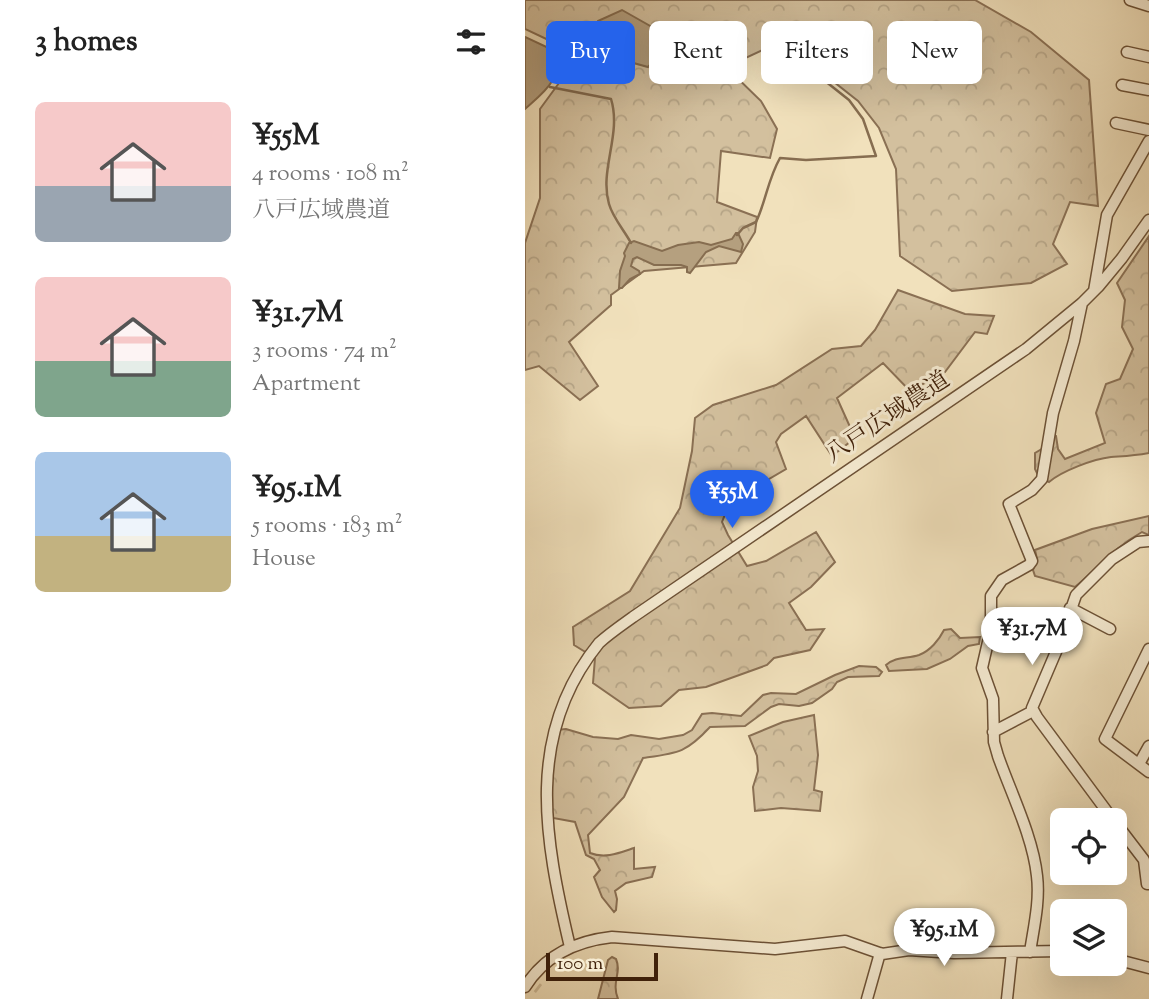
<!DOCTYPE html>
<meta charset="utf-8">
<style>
:root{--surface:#fff;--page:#f2f2f2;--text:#222;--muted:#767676;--accent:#2563eb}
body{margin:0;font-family:"Sorts Mill Goudy","Noto Serif JP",serif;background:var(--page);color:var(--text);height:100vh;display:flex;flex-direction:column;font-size:26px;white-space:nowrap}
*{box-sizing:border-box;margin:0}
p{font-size:23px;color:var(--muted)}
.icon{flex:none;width:38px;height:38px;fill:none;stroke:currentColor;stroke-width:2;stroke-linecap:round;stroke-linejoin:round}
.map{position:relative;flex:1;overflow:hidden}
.details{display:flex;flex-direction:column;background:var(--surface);width:525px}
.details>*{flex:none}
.banner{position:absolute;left:21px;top:21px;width:497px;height:63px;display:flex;gap:14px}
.buttons{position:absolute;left:525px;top:808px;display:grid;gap:14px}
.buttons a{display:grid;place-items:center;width:77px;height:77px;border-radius:10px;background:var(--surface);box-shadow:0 7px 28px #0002;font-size:35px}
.scale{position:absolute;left:21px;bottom:18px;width:112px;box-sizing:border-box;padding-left:7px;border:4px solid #40210a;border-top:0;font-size:19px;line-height:24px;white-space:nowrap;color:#40210a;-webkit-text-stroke:5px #f6ecd3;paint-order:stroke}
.price{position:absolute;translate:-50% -60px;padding:0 16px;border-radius:24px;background:#fff;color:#222;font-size:23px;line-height:46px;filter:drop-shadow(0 2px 4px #0008)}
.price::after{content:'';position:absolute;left:50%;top:42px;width:21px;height:16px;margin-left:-10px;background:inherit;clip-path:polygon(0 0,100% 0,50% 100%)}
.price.current{background:var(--accent);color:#fff}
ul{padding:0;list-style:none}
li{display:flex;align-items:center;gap:21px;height:175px;padding:0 35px}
li span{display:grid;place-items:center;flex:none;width:196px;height:140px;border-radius:10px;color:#555}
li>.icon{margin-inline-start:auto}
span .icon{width:84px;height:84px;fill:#fffc;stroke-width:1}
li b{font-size:30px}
h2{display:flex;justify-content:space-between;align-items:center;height:84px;padding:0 35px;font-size:30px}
.pill{padding:0 24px;border-radius:10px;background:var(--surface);box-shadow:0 7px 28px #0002;font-size:24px;line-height:63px}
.pill.current{background:var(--accent);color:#fff}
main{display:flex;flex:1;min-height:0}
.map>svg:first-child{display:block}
.forest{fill:url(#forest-crowns);stroke:#8a7054;stroke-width:2}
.water{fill:#b5a07f;stroke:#866d50;stroke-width:2}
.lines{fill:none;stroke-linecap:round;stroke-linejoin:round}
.stream{stroke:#866d50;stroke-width:2.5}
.minor-tunnel{stroke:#cebb98;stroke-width:10;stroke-dasharray:10 5;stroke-linecap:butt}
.minor-casing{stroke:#6c5136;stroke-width:13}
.minor{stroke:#f6ecd3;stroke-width:10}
.labels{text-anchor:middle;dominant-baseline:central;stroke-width:6;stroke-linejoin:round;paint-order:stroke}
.street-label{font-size:24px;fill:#40210a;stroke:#f6ecd3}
</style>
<main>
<section class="details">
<h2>3 homes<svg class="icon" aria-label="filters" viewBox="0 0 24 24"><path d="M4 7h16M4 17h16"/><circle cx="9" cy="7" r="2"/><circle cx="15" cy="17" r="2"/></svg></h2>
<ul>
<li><span style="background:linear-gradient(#f6c9c9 60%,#9aa5b1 0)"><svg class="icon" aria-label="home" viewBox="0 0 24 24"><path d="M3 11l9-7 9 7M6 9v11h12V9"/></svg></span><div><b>¥55M</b><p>4 rooms · 108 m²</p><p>八戸広域農道</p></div></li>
<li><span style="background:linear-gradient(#f6c9c9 60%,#7fa58c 0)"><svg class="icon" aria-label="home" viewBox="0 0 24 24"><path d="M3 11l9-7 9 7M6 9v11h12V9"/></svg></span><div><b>¥31.7M</b><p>3 rooms · 74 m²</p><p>Apartment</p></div></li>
<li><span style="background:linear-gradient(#a9c7e8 60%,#c2b280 0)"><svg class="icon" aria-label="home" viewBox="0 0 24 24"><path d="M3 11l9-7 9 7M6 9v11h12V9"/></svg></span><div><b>¥95.1M</b><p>5 rooms · 183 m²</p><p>House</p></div></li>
</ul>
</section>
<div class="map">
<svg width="624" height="999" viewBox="0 0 624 999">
<defs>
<pattern id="forest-crowns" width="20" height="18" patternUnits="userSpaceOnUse" patternTransform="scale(1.75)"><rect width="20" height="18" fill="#d3c09e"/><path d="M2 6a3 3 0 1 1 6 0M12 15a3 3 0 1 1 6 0" fill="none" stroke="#b6a587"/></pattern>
</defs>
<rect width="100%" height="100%" fill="#f1e1bc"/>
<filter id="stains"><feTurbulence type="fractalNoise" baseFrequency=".00286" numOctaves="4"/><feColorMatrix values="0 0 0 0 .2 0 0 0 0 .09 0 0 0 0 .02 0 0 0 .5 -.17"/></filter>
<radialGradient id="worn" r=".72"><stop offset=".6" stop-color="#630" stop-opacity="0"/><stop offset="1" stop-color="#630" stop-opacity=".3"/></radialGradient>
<!-- forest -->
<path class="forest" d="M0 0H450L506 32 564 80 573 206 545 202 528 244 542 264 506 283 427 291 375 256 371 169 354 128 333 101 257 41 201 67 236 101 252 129 245 158 196 151 192 202 232 217 230 232 211 263 119 271 86 295V305L44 342 73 386 55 400 14 366 0 370V243L15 198V109L34 83V45L0 29Z
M624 236V453C608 456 601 456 586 457 568 459 537 471 524 482L514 477 510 469V453L520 447 526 434 531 436 533 449 540 459 580 443 571 413 581 384 595 379 608 349 597 327 600 300 592 283Z
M373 290 440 314 469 316 462 334 450 332 420 372 385 391 358 363 312 398 330 438 307 456 281 416 256 434 251 442 261 469 205 502 197 522 203 535 222 566 241 561 291 532 310 562 286 587 264 603 281 630 299 629 285 650 249 658 242 665 181 687 154 690 136 706 104 708 68 683 70 658 49 645 48 627 105 591 155 508 167 451 170 418 188 405 251 385 307 349 336 346 350 330Z
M624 516V535L617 532C590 547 574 567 550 587L510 576 508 570 512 559 510 550 567 529Z
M426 629 435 638 455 637 454 644 443 646 425 659 402 669 364 671 361 665C371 656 382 659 394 655 405 651 414 640 419 630Z
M334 666 351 667 357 672 354 676 323 677 312 682 307 689 287 703 274 706 254 704 246 707 220 726 185 727C161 753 153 753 118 758L99 797 63 835 65 853C80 859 94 853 109 848V869L130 867 127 877 101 883 90 891 92 899 91 910 89 912 77 897 69 877 75 870 69 859 61 855 50 822 28 818 21 773 31 730 41 729 68 737 93 739 106 735 134 739 158 735 167 730 177 714 187 713 216 716 238 695 246 693 271 694 310 675Z
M289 715 293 755 289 790 297 792 295 811 256 808 230 811 228 787 233 771 232 756 224 736 258 722Z
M87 957 91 959C97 973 86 982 93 999H73L83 960Z"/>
<!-- water -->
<path class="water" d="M97 10 127 27 142 40 139 50 123 67 105 62 98 53 87 47 78 31 72 26 73 21Z
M0 37 30 51C37 80 20 91 0 109Z
M211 233H213L218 244 216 252 194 246 181 252 165 273 162 272V267L156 265H129L112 257 108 259 106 266 114 271 115 274 105 279 97 288H94L95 271 100 256 99 253 104 243 109 241 137 251 153 245 174 242 186 245 207 239Z"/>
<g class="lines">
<!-- stream -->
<path class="stream" d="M25 87 86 99C97 134 74 170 84 204 88 218 99 230 106 243
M212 235 218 228 231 222C241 201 243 179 255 158L281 160 351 156 338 119 324 100 256 46"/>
<!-- minor-tunnel -->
<path class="minor-tunnel" d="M0 978 14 989"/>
<!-- minor casing -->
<g class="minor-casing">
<path id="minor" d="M605 0 624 6
M602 52 624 57
M597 85 624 90
M591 123 624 130
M569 291 582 215 624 141
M545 608 585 629
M624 649 580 739 624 772
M468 732 508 711
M614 764 624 746
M589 821 512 717 507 708 533 647 551 595 587 559 613 542 624 541
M590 822 619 860 622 884H624
M45 947C19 837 0 734 74 643 85 633 97 625 108 617L501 349 557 303 573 287 597 258 624 220
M505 952C509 926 515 901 512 876 508 837 486 793 473 756L469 742 468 699 457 668 466 629V596L477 580 504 565 507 561 484 504 507 490 517 479 528 413 549 341 557 303
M590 959 624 968
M0 987C20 955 51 941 87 937L250 949 320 941 357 954 384 950 429 953 537 951
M342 999 355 953
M482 999 487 952"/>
</g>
<!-- minor -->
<use href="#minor" class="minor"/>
</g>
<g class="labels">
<!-- street labels -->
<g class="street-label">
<text transform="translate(363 418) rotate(-34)">八戸広域農道</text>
</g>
</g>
<rect width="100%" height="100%" filter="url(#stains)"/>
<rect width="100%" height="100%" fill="url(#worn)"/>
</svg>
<div class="buttons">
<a><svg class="icon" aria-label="locate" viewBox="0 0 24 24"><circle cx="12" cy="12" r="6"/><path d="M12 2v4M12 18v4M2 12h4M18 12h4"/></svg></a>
<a><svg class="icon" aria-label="layers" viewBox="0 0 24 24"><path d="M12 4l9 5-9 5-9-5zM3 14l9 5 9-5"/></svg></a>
</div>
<div class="scale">100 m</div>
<b class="price current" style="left:207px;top:530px">¥55M</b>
<b class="price" style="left:507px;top:667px">¥31.7M</b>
<b class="price" style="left:419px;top:968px">¥95.1M</b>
<div class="banner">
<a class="pill current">Buy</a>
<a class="pill">Rent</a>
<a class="pill">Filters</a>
<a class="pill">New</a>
</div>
</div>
</main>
